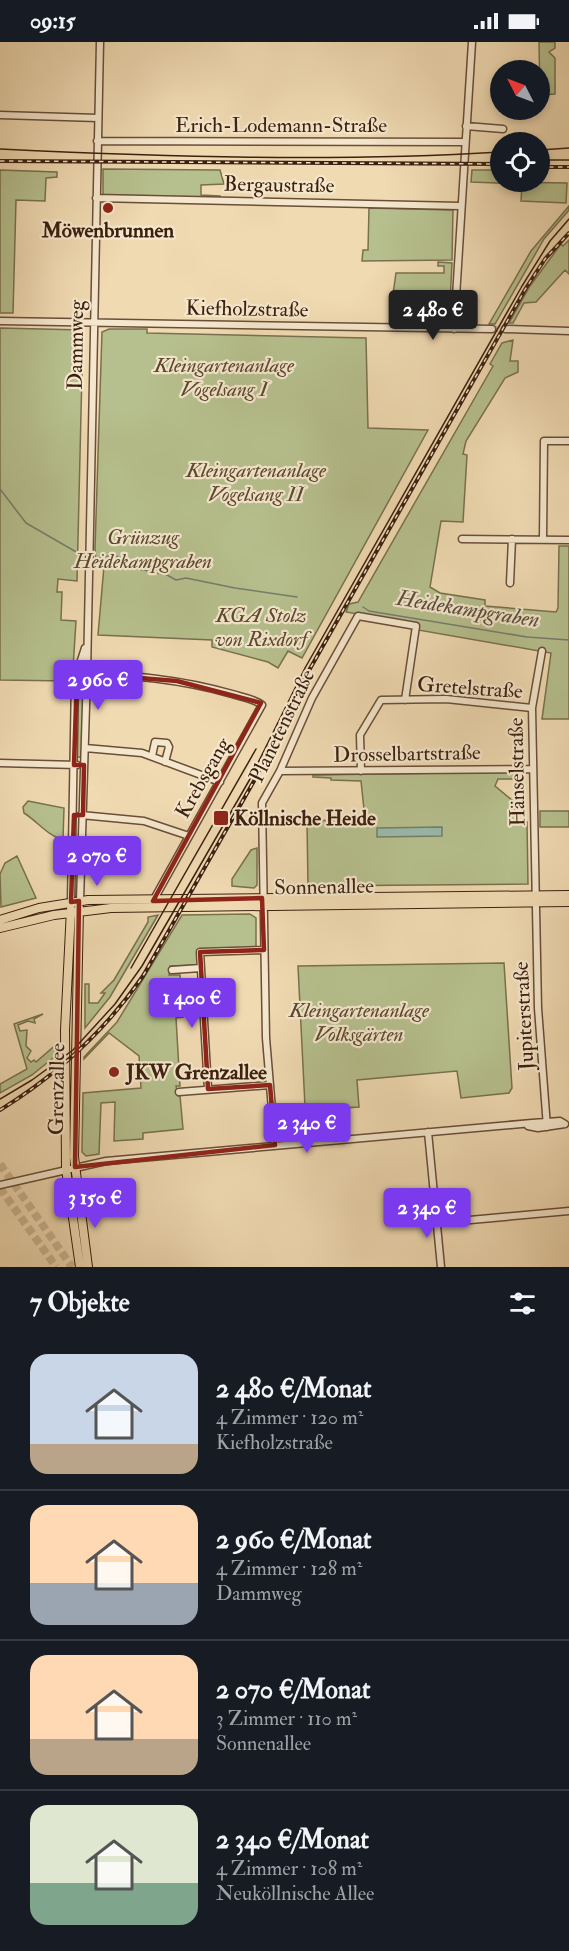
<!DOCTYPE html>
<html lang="de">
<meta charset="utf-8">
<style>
:root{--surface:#171b24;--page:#242831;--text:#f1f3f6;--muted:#9ea1a6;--line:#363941;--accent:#7c3aed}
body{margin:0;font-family:"IM FELL Double Pica",serif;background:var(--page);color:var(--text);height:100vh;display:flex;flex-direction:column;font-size:22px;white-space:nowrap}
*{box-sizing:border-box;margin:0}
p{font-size:20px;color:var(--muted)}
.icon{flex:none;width:33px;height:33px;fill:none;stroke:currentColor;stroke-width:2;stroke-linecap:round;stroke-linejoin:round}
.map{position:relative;height:1225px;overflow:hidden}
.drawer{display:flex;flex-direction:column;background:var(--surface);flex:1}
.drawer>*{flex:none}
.needle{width:39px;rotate:312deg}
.buttons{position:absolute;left:490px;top:18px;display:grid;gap:12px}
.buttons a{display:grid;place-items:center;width:60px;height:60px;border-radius:50%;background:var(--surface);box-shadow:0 3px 9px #0003;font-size:30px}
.price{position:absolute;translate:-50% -51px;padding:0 14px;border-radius:6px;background:var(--accent);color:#fff;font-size:20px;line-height:39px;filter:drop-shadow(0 2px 3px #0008)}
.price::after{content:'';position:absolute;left:50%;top:36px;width:18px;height:14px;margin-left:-9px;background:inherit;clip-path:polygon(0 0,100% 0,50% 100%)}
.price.selected{background:#222;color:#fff}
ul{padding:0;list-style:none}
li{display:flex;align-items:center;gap:18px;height:150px;padding:0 30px}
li+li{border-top:2px solid var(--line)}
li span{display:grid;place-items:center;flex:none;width:168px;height:120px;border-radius:18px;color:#555}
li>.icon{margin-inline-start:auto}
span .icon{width:72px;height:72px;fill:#fffc;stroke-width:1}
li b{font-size:26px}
h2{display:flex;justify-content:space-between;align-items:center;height:72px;padding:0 30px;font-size:26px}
.status{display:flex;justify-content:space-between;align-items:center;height:42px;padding:0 30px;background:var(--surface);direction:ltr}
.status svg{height:16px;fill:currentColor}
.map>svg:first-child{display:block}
.green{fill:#b6c08e;stroke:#79704e;stroke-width:1.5}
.water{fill:#9abbad;stroke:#747d6e;stroke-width:1.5}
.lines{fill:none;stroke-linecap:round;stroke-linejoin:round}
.stream{stroke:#747d6e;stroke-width:1.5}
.minor-tunnel{stroke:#ccb591;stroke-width:6;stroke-dasharray:6 3;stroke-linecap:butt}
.highway-tunnel{stroke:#ccb591;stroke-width:8;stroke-dasharray:8 4;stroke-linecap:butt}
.minor-casing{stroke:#694e38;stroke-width:9}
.major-casing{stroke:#3c200f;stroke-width:10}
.minor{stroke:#f5e7cd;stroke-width:6}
.major{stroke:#f0dab2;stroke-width:8}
.tram{stroke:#3c200f;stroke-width:1.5}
.rail-casing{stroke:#3c200f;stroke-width:4}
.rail{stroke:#f5e7cd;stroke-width:1.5;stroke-dasharray:4.5;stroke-linecap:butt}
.marked{fill:none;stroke:#8f2418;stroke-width:4.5;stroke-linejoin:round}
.poi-dot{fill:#8f2418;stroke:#f5e7cd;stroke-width:2}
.labels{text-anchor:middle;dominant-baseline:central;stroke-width:4.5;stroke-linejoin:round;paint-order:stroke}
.street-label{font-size:21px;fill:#3c200f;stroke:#f5e7cd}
.poi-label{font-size:21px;font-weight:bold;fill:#3c200f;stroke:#f5e7cd;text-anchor:start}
.park-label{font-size:21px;font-style:italic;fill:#5a482f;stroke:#f5e7cd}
.water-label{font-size:22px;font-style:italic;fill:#584e3e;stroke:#f5e7cd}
</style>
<div class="status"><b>09:15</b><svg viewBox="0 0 49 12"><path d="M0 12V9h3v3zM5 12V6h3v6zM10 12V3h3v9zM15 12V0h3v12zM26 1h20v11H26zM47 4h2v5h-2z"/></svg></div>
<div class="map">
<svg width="569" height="1225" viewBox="0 0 569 1225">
<rect width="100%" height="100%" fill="#f0dab2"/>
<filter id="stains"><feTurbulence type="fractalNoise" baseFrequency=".00333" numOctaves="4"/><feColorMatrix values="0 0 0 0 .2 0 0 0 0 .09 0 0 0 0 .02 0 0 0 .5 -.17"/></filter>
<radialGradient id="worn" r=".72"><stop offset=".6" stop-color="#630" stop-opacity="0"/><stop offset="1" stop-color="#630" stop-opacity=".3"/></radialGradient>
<!-- green -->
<path class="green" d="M539 0H555V6L549 10 555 16V52L540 53Z
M103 127 220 128 224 142 201 143V153L220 154V156L103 153Z
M0 128 57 130V135L46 136 45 159 16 158 13 271H0Z
M472 128H501V140L567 141 566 161 521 159 522 142 471 140Z
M569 164V168L544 197 495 282H489L531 209Z
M369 166 453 168 452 218 362 219 363 208H368Z
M569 198V232L565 228 536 260 524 261 513 281H509L530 244 561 202 563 204Z
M438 220 452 221 450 260 407 259V256L405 259H392L396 231H444V224H438Z
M392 261H400V264L395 265V272H442L443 266 437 265V262H450V278L391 276Z
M0 286 83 288 77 539 58 537 57 550H62L61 578 76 579 73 626H69L68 639 0 638Z
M109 287H147V291L366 296 368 386 428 388 302 616 288 609 278 626 268 620 212 605V598L98 593 104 524 96 522 95 506 102 290Z
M513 298 510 319H518V330L505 336 466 399 463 412 467 413 463 480 441 479 430 545 440 551 485 558V564L556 570 558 566 559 504H569V677H542L551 611 418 588 419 583 346 570 349 562 358 560 493 324 490 322 502 301Z
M81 638H84L82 715H76L78 643Z
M518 730V737H498L495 744 513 759 517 780H527L528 842 308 844 307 779 365 777 361 739 331 738V736L313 735V733Z
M28 759 64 766 63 797C50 796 37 779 24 771L23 765Z
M540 769H569V785H540Z
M257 806V843L254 846 232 844V837L251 808Z
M17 814 36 856 1 865 0 832 5 821Z
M250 872 256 876V906L197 908 198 923 170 924 169 933H180L183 975 176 976 180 1044H176L178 1054H180L183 1087 143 1091V1097L114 1099 115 1060 101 1061 99 1112 86 1114 82 1110 83 1051 141 1046 139 1014 109 991 84 1017V1015L117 980 182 873Z
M158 873 110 955 85 986V942H89V961H98L105 951H101L114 938 148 880V875Z
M504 921 512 1046 509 1051 461 1056 457 1029 357 1038 359 1065 313 1068 305 1064 298 924Z
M43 972 34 977 35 981 28 979 18 983 20 989 27 988 26 1004 31 1009 27 1016 31 1020 34 1018 36 1020 58 1001V1012L32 1033 0 1051V1042L27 1027 14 982Z"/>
<!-- water -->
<path class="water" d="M442 785V794L377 795V786Z"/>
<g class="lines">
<!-- stream -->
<path class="stream" d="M0 447 26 481 78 511
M96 517C112 512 118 510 129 525L167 533 176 538 186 536 235 546 297 555
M363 565 369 569 527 595 569 598"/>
<!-- minor-tunnel -->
<path class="minor-tunnel" d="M492 287H505"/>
<!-- highway-tunnel -->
<path class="highway-tunnel" d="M0 1122 72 1225
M0 1146 56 1225"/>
<!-- minor casing -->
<g class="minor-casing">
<path id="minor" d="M0 73 98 76
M466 84 503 87
M97 99 465 100
M96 156 460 164
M0 279 492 287
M454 287 472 0
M505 287 569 289
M462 497 569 498
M543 497 544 399H569
M510 541 512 497
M542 609 532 666 538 966 547 1085
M77 631C130 633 181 637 232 652 242 655 255 657 262 663L153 859
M85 706 142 711 220 740
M152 714 155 700 167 701 169 705 165 720
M0 721 77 723
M280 729 533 727
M361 729 360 693 381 658 446 657 532 666
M81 773 144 779 189 794
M80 859 87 631 100 0
M71 860 75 637 85 606
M172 928 201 926
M208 1047 200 910 264 908
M179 1050 270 1043
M528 1084 538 1086 565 1082
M428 1090 441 1225
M275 1103 266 996 262 761 280 729 312 656 358 574 416 584 405 658
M0 1143 106 1119 532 1081 560 1079 565 1082
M437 1181 569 1169"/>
</g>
<!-- major casing -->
<g class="major-casing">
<path id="major" d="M79 866 74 1115 88 1225
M71 867 65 988 66 1127 80 1225
M0 878 39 866 88 858 569 853
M0 886 54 873 111 866 569 860"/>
</g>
<!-- minor -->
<use href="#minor" class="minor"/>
<!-- major -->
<use href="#major" class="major"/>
<!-- tram -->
<path class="tram" d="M0 107C167 115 334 120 501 110
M540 108 569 106
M540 118H569
M131 926 256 707
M0 1057 32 1038 73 1008 115 962 142 924 250 737 305 626 522 244 550 199 569 177"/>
<!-- rail casing -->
<g class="rail-casing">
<path id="rail" d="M0 119 501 122
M540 125H569
M0 1068C57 1033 105 989 143 934L254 739 307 632 526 246 545 217 569 191"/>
</g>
<!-- rail -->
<use href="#rail" class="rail"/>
</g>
<!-- marked area -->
<path class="marked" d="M77 631 177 639 261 661 153 859 262 856 264 908 200 910 201 926 208 1047 270 1043 275 1103 75 1125 79 859 71 860 74 773H83L84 723H74Z"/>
<!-- markers -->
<g class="poi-dot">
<circle cx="108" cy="166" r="6"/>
<rect x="213" y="768" width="16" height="16" rx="3"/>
<circle cx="114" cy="1030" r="6"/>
</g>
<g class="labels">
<!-- street labels -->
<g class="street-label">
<text x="281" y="83">Erich-Lodemann-Straße</text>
<text transform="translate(279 143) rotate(1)">Bergaustraße</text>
<text transform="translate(247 267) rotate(1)">Kiefholzstraße</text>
<text transform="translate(76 303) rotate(-89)">Dammweg</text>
<text transform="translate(470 646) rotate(4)">Gretelstraße</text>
<text transform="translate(282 684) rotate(-64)">Planetenstraße</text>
<text transform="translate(407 712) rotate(-1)">Drosselbartstraße</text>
<text transform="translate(517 730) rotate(-91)">Hänselstraße</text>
<text transform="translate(203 736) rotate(-60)">Krebsgang</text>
<text transform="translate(324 845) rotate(-1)">Sonnenallee</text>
<text transform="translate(524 974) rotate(-93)">Jupiterstraße</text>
<text transform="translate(57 1047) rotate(-89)">Grenzallee</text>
</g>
<!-- poi labels -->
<g class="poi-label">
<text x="108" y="188" text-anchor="middle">Möwenbrunnen</text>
<text x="234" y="776">Köllnische Heide</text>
<text x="126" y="1030">JKW Grenzallee</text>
</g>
<!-- park labels -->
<g class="park-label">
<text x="224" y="323">Kleingartenanlage<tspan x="224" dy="24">Vogelsang I</tspan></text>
<text x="256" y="428">Kleingartenanlage<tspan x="256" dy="24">Vogelsang II</tspan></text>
<text x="143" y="495">Grünzug<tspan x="143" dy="24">Heidekampgraben</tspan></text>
<text x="261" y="573">KGA Stolz<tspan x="261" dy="24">von Rixdorf</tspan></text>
<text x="359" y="968">Kleingartenanlage<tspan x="359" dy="24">Volksgärten</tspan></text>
</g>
<!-- water labels -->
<g class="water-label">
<text transform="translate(468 567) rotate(9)">Heidekampgraben</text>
</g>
</g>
<rect width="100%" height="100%" filter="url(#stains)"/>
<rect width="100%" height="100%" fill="url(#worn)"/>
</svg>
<div class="buttons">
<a><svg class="needle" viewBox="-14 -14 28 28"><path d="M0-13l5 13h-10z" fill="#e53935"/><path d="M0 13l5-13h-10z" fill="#9ea1a6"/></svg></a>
<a><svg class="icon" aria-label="locate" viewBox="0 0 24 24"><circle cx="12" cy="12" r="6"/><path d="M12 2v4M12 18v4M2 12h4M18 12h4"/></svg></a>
</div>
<b class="price selected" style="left:433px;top:299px">2 480 €</b>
<b class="price" style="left:98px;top:669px">2 960 €</b>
<b class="price" style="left:97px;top:845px">2 070 €</b>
<b class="price" style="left:192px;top:987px">1 400 €</b>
<b class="price" style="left:307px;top:1112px">2 340 €</b>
<b class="price" style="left:95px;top:1187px">3 150 €</b>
<b class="price" style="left:427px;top:1197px">2 340 €</b>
</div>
<section class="drawer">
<h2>7 Objekte<svg class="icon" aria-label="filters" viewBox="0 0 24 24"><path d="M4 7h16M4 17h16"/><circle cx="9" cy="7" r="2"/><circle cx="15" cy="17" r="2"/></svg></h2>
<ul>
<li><span style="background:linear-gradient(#c9d6e8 75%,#b9a48a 0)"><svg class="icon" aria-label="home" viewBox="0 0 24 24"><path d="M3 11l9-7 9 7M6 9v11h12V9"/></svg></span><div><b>2 480 €/Monat</b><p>4 Zimmer · 120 m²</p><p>Kiefholzstraße</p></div></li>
<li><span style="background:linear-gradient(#ffd9b3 65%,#9aa5b1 0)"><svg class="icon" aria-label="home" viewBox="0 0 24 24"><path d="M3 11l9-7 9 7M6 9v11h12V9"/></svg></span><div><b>2 960 €/Monat</b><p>4 Zimmer · 128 m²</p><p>Dammweg</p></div></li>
<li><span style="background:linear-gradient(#ffd9b3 70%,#b9a48a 0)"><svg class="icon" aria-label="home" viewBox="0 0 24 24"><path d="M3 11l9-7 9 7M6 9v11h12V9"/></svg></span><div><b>2 070 €/Monat</b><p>3 Zimmer · 110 m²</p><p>Sonnenallee</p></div></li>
<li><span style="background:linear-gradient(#dfe7d0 65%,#7fa58c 0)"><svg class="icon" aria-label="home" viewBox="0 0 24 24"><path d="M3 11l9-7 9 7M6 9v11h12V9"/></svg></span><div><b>2 340 €/Monat</b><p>4 Zimmer · 108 m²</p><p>Neuköllnische Allee</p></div></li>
</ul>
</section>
